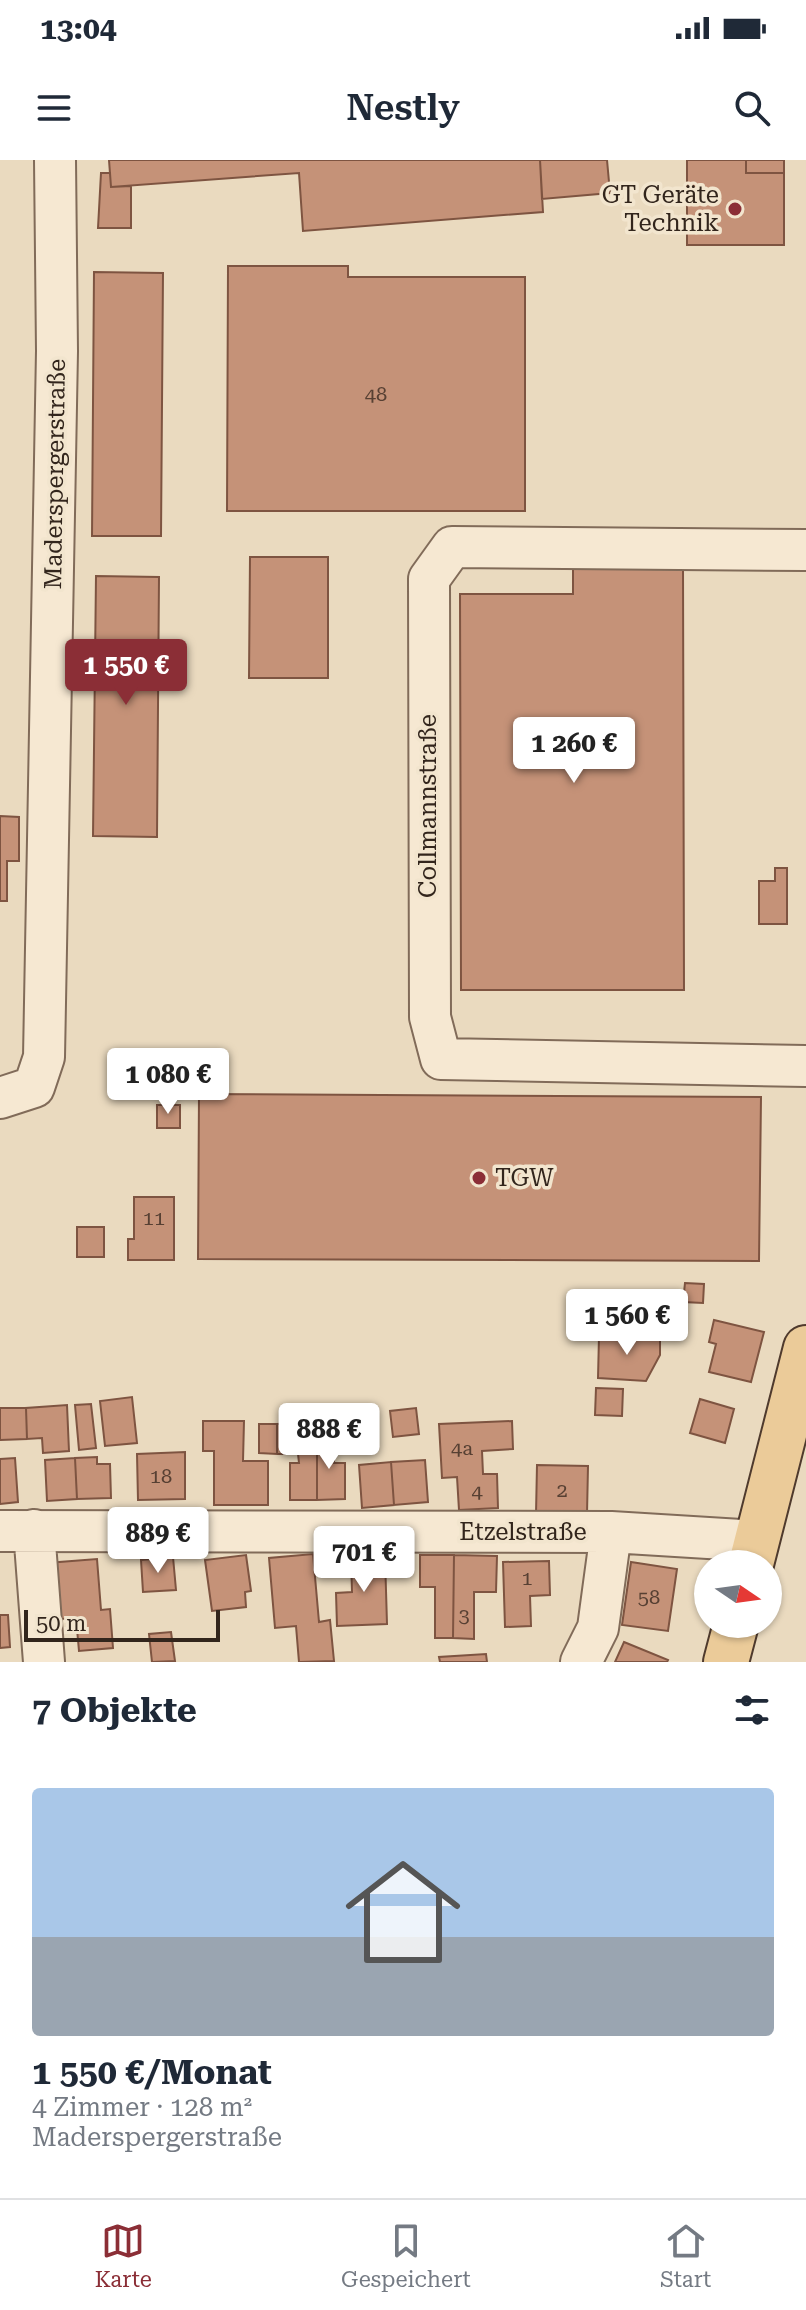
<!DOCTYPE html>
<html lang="de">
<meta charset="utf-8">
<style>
:root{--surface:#fff;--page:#f6f6f7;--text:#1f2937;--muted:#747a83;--line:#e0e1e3;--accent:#8b2e36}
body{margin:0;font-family:"Roboto Serif",serif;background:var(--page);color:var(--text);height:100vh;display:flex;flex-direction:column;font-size:30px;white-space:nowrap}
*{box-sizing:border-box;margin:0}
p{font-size:26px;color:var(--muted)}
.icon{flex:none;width:44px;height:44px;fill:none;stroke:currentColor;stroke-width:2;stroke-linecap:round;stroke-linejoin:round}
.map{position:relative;height:1502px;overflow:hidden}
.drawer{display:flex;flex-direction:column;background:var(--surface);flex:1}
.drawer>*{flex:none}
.needle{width:52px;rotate:103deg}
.tools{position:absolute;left:694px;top:1390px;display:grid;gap:16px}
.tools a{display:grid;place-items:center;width:88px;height:88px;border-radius:50%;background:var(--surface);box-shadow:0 2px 6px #0004;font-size:40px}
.scale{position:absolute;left:24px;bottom:20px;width:196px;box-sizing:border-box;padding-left:8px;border:4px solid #32251c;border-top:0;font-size:22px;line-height:28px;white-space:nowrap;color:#32251c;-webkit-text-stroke:6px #f2e5ce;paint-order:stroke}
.price{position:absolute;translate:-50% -68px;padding:0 18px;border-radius:8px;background:#fff;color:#222;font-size:26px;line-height:52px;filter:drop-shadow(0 2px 4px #0008)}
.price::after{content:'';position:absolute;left:50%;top:48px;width:24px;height:18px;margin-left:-12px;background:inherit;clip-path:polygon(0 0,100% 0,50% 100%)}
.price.selected{background:var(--accent);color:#fff}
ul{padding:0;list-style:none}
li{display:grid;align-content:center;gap:16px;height:424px;padding:0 32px}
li+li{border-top:2px solid var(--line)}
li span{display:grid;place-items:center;height:248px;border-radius:8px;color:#555}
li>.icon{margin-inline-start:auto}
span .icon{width:144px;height:144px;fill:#fffc;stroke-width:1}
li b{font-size:34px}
h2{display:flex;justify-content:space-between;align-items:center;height:96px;padding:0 32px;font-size:34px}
.status{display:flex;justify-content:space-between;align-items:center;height:56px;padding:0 40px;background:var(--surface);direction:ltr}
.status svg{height:22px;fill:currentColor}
header{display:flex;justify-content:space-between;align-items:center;height:104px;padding:0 32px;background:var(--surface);font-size:36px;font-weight:600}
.tabs{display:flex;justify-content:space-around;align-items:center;height:112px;border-top:2px solid var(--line);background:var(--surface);font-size:22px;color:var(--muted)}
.tabs a{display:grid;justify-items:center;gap:4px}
.tabs .selected{color:var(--accent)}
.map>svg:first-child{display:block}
.building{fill:#c59278;stroke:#7e5441;stroke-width:2}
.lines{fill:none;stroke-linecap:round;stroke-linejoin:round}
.minor-casing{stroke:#816b59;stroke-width:44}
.major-casing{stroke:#4f3a2d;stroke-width:48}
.minor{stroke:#f6e8d2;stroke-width:40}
.major{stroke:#ebcb99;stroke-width:44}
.poi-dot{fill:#8b2e36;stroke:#f2e5ce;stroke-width:3}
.labels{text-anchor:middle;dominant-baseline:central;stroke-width:7;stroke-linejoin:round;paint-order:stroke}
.number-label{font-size:20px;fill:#574033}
.poi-label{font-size:24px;fill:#32251c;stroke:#f2e5ce;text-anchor:end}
.street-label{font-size:24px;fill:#32251c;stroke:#f2e5ce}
</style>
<div class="status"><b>13:04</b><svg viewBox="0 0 49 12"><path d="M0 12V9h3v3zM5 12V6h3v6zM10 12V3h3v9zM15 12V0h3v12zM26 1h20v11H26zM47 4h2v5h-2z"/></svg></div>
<header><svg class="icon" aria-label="menu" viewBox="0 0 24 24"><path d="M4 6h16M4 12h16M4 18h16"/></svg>Nestly<svg class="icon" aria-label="search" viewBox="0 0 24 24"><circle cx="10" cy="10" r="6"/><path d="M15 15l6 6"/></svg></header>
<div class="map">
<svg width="806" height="1502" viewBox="0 0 806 1502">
<rect width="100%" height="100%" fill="#eadabf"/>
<!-- building -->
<path class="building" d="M109 0H540L543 52 303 71 299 13 111 27Z
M540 0H607L610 33 542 39Z
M687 0H746V13H784V85H687Z
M746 0H784V13H746Z
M101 13H110L111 27 131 26V68H98Z
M228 106H348V117H525V351H227Z
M94 112 163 113 161 376H92Z
M250 397H328V518H249Z
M573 405H683L684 830H461L460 434H573Z
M96 416 159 417 157 677 93 676Z
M0 656 19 657V701H7V741H0Z
M775 708H787V764H759V721H775Z
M199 934 761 937 759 1101 198 1099Z
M157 945H180V968H157Z
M134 1037H174V1100H128V1079H134Z
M77 1067H104V1097H77Z
M685 1123 704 1124 703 1143 683 1142Z
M714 1160 764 1172 751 1222 709 1212 716 1184 709 1182Z
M599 1176 660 1178V1195L646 1221 598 1218Z
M596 1228 623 1229 622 1256 595 1255Z
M132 1237 137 1283 105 1286 100 1241Z
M700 1239 734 1249 725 1283 690 1273Z
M91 1244 96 1288 79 1290 75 1245Z
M67 1245 69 1291 43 1293 42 1278 27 1279 26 1248Z
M0 1248H26L27 1279 0 1280Z
M416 1248 419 1274 393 1277 390 1251Z
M203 1261H244L243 1301H268V1345H214V1291H203Z
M512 1261 513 1289 482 1291 483 1314H497L498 1348 459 1350 457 1317 442 1318 439 1264Z
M317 1263V1340H290V1303H299L298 1294H277V1264Z
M259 1264H277V1294L259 1293Z
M317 1274H334V1303H345V1339L317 1340Z
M185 1292V1339L138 1340 137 1294Z
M97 1297V1304H110L111 1338 77 1339 75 1298Z
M15 1298 18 1342 0 1344V1299Z
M75 1298 77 1339 47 1341 45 1300Z
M425 1300 428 1342 394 1345 391 1302Z
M391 1302 394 1345 362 1348 359 1305Z
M537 1305 588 1306 587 1354H536Z
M313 1394 319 1462 330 1460 334 1501 299 1502 296 1466 275 1468 269 1398Z
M246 1395 251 1431 245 1432 246 1447 212 1451 205 1400Z
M420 1395H454L453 1478H435V1427H420Z
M454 1395 497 1396 496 1432H474V1479L453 1478Z
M173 1397 176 1430 143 1432 141 1400Z
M385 1397 387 1464 337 1466 336 1433 352 1432 351 1398Z
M97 1399 101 1450 110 1449 113 1488 79 1491 76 1458 60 1459 47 1403Z
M549 1401 550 1435 530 1436 531 1466 505 1467 503 1402Z
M631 1402 677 1409 668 1471 622 1465Z
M0 1455H8L10 1487 0 1488Z
M171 1472 175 1501 152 1502 149 1474Z
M624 1482 668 1500 667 1502H615Z
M486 1494 487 1502H440L439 1497Z"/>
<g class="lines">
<!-- minor casing -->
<g class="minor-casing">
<path id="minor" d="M806 390 452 387 429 419 430 857 441 899 806 906
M0 938 34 927 44 897 57 191 55 0
M34 1370 44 1502
M0 1371 611 1372 757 1381
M581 1502 598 1468 611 1372"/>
</g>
<!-- major casing -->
<g class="major-casing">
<path id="major" d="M751 1404 806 1188
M726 1502 736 1464"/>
</g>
<!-- minor -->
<use href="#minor" class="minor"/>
<!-- major -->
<use href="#major" class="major"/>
</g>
<!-- markers -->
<g class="poi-dot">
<circle cx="735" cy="49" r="8"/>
<circle cx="479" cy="1018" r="8"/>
</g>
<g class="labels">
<!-- number labels -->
<g class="number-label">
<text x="376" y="234">48</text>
<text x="154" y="1058">11</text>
<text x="462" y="1288">4a</text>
<text x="161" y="1316">18</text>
<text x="562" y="1330">2</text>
<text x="477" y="1331">4</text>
<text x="527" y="1418">1</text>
<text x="649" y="1437">58</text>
<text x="464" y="1455">3</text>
</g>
<!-- poi labels -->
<g class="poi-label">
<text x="719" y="35">GT Geräte<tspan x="719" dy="28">Technik</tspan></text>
<text x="495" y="1018" text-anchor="start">TGW</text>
</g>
<!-- street labels -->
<g class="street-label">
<text transform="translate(55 314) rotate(-89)">Maderspergerstraße</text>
<text transform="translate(428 646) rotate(-90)">Collmannstraße</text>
<text x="523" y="1372">Etzelstraße</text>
</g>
</g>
</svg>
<div class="tools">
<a><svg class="needle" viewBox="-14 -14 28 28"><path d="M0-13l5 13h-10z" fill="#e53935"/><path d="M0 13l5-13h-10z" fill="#747a83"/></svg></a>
</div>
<div class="scale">50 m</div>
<b class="price selected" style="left:126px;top:547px">1 550 €</b>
<b class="price" style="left:574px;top:625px">1 260 €</b>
<b class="price" style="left:168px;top:956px">1 080 €</b>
<b class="price" style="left:627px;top:1197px">1 560 €</b>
<b class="price" style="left:329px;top:1311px">888 €</b>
<b class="price" style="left:158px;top:1415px">889 €</b>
<b class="price" style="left:364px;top:1434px">701 €</b>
</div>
<section class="drawer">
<h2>7 Objekte<svg class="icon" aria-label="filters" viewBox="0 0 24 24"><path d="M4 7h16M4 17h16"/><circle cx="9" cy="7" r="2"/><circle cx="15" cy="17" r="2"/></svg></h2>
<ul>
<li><span style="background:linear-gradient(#a9c7e8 60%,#9aa5b1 0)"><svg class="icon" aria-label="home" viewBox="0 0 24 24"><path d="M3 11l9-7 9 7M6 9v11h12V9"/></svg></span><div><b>1 550 €/Monat</b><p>4 Zimmer · 128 m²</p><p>Maderspergerstraße</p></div></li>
</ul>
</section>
<nav class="tabs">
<a class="selected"><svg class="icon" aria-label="map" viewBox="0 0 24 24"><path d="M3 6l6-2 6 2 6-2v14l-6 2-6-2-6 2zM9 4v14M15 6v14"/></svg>Karte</a>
<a><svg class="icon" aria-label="saved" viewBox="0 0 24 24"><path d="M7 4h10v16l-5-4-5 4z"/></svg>Gespeichert</a>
<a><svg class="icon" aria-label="home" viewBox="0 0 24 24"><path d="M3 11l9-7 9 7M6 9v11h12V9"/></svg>Start</a>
</nav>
